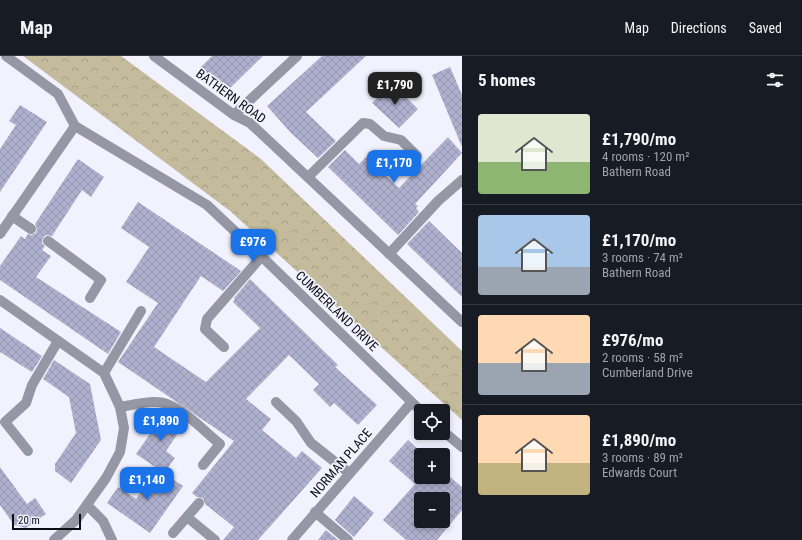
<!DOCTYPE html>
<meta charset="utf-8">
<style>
:root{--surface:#171b24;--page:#242831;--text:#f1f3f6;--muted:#9ea1a6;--line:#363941;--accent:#1a73e8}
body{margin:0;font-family:"Roboto Condensed",sans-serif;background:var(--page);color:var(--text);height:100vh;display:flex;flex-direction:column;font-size:15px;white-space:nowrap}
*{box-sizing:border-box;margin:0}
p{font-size:13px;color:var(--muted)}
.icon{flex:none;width:22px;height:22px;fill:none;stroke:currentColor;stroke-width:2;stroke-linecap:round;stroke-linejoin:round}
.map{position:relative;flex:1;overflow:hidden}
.sheet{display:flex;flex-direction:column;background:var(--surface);width:340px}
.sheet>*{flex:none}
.controls{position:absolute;left:414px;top:348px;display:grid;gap:8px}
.controls a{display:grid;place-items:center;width:36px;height:36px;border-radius:4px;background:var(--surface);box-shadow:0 2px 6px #0003;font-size:20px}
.scale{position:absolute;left:12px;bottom:10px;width:69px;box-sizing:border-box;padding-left:4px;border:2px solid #0d0d14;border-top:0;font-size:11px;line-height:14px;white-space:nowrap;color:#0d0d14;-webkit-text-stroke:3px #f2f2fe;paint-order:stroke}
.price{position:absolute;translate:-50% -34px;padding:0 9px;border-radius:8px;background:var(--accent);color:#fff;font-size:13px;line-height:26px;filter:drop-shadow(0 1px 2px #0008)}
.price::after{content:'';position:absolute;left:50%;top:24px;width:12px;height:9px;margin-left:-6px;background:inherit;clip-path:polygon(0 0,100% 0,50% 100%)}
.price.selected{background:#222;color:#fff}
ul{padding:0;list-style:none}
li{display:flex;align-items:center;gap:12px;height:100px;padding:0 16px}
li+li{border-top:1px solid var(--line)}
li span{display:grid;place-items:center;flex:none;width:112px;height:80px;border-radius:4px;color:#555}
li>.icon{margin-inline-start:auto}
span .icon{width:48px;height:48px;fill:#fffc;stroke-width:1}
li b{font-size:17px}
h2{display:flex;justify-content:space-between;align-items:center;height:48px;padding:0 16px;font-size:17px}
header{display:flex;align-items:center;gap:24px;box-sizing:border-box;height:56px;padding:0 20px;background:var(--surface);border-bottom:1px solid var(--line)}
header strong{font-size:19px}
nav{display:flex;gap:22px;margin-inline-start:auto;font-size:14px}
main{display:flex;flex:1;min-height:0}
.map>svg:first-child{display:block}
.forest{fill:url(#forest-crowns)}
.building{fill:url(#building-cross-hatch);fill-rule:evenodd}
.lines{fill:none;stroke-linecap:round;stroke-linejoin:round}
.service{stroke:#9697a4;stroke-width:10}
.minor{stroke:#9697a4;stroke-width:10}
.labels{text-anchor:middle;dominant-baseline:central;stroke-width:3.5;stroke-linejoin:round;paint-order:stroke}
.street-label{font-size:13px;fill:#0d0d14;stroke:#f2f2fe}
</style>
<header>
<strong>Map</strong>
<nav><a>Map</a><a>Directions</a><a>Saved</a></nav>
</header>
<main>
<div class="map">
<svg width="462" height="484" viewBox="0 0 462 484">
<defs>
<pattern id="forest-crowns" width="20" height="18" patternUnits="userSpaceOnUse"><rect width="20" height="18" fill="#c4bb9d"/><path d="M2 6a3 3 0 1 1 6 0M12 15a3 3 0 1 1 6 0" fill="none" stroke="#a7a086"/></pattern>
<pattern id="building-cross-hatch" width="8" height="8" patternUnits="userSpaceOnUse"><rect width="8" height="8" fill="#afb0cd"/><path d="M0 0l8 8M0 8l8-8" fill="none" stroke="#9596af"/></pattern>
</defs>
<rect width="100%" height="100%" fill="#f2f2fe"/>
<!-- forest -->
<path class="forest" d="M23 0H121L261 103 462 295V364L230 155Z"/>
<!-- building -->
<path class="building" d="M212 0H263L226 36 201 11Z
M322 0H366L306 56 336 85 318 102 291 77 267 50Z
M450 11 462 39V91L432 19Z
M392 27 418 53 399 72 372 47Z
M20 49 47 66 0 136V93L16 69 9 65Z
M448 81 462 97 415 148 418 150 416 152 419 156 398 179 328 111 345 94 359 108 366 101 399 132Z
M78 103 104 121 91 141 82 134 52 180 46 179 43 181 42 187 45 190 42 194 51 200 36 221 121 276 108 298 0 224V210L21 180 25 183 28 178 31 179 36 177 37 173 35 168Z
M138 146 241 215 223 235 201 220 154 291 206 326 260 272 233 246 235 243 234 242 250 223 338 309 335 311 377 349 358 369 334 347 330 351 313 334 319 328 289 299 246 343 271 363 262 374 296 402 302 395 322 412 258 484H223L234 471 205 448 203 442 197 441 192 437 234 385 118 306 158 247 126 226 149 191 121 172Z
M429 165 462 197V241L407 188Z
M0 272 42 300 32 316 0 296Z
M54 304 90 328 101 384 71 427 55 415V408L76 377 69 341 43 323Z
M166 355 185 367 166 395 175 402 164 417 136 398Z
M408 384 424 399H421V421H443V415L462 431V454L437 484H406L383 464 415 428 389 405ZM421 443H443V465H421Z
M0 411 27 448 35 442 46 458 26 472 14 469 0 449Z
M157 413 183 430 150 477 107 447 118 431 136 443Z
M354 440 374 457 354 481 335 464Z
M326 474 338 484H318Z"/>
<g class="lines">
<!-- service -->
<path class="service" d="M12 160 31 173
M48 185 101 224 90 242
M224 291 205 273 207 263 262 200
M276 346 296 365 311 387 349 417
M120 351C134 349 154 343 167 348 187 356 204 375 220 388L203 409
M28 395 5 366 26 347 32 329 58 285
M87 449 103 465 112 484
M315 456 348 484
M187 461 215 484
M173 477 199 447"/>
<!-- minor -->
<path class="minor" d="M6 0 58 38 75 70
M154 0 234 59 250 67 462 266
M234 59 297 0
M75 70 207 149 257 196 421 355
M308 121 363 67 370 68 384 80 401 84 417 100
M0 178 75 70
M389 198 438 145 462 124
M0 244 104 317 120 351 124 372 120 396 106 422 76 464 54 484
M104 317 141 255
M443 375 462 391
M292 484 411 347"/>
</g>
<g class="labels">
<!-- street labels -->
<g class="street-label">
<text transform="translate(231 40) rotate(36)">BATHERN ROAD</text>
<text transform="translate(337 255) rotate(44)">CUMBERLAND DRIVE</text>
<text transform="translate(341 407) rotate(-49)">NORMAN PLACE</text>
</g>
</g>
</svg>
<div class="controls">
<a><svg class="icon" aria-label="locate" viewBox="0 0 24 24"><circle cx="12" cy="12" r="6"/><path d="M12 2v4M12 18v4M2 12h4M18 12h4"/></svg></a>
<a>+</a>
<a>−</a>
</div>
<div class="scale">20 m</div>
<b class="price selected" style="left:395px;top:50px">£1,790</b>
<b class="price" style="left:394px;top:128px">£1,170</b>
<b class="price" style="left:253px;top:207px">£976</b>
<b class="price" style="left:161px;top:386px">£1,890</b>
<b class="price" style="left:147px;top:445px">£1,140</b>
</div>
<section class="sheet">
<h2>5 homes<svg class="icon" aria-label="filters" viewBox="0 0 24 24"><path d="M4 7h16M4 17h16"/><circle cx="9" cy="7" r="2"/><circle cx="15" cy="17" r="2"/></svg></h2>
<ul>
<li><span style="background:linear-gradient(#dfe7d0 60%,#8fb573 0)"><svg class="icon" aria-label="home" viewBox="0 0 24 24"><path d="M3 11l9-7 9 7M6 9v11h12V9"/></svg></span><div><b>£1,790/mo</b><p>4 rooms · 120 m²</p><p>Bathern Road</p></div></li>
<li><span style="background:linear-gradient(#a9c7e8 65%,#9aa5b1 0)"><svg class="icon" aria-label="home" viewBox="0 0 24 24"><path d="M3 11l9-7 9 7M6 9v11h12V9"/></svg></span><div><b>£1,170/mo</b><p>3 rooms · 74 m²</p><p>Bathern Road</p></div></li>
<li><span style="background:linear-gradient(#ffd9b3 60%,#9aa5b1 0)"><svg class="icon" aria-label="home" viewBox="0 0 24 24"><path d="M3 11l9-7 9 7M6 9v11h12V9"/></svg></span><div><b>£976/mo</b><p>2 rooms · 58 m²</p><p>Cumberland Drive</p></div></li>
<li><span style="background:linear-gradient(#ffd9b3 60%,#c2b280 0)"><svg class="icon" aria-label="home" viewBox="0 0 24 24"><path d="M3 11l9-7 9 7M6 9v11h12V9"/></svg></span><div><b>£1,890/mo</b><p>3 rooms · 89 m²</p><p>Edwards Court</p></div></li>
</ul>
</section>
</main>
